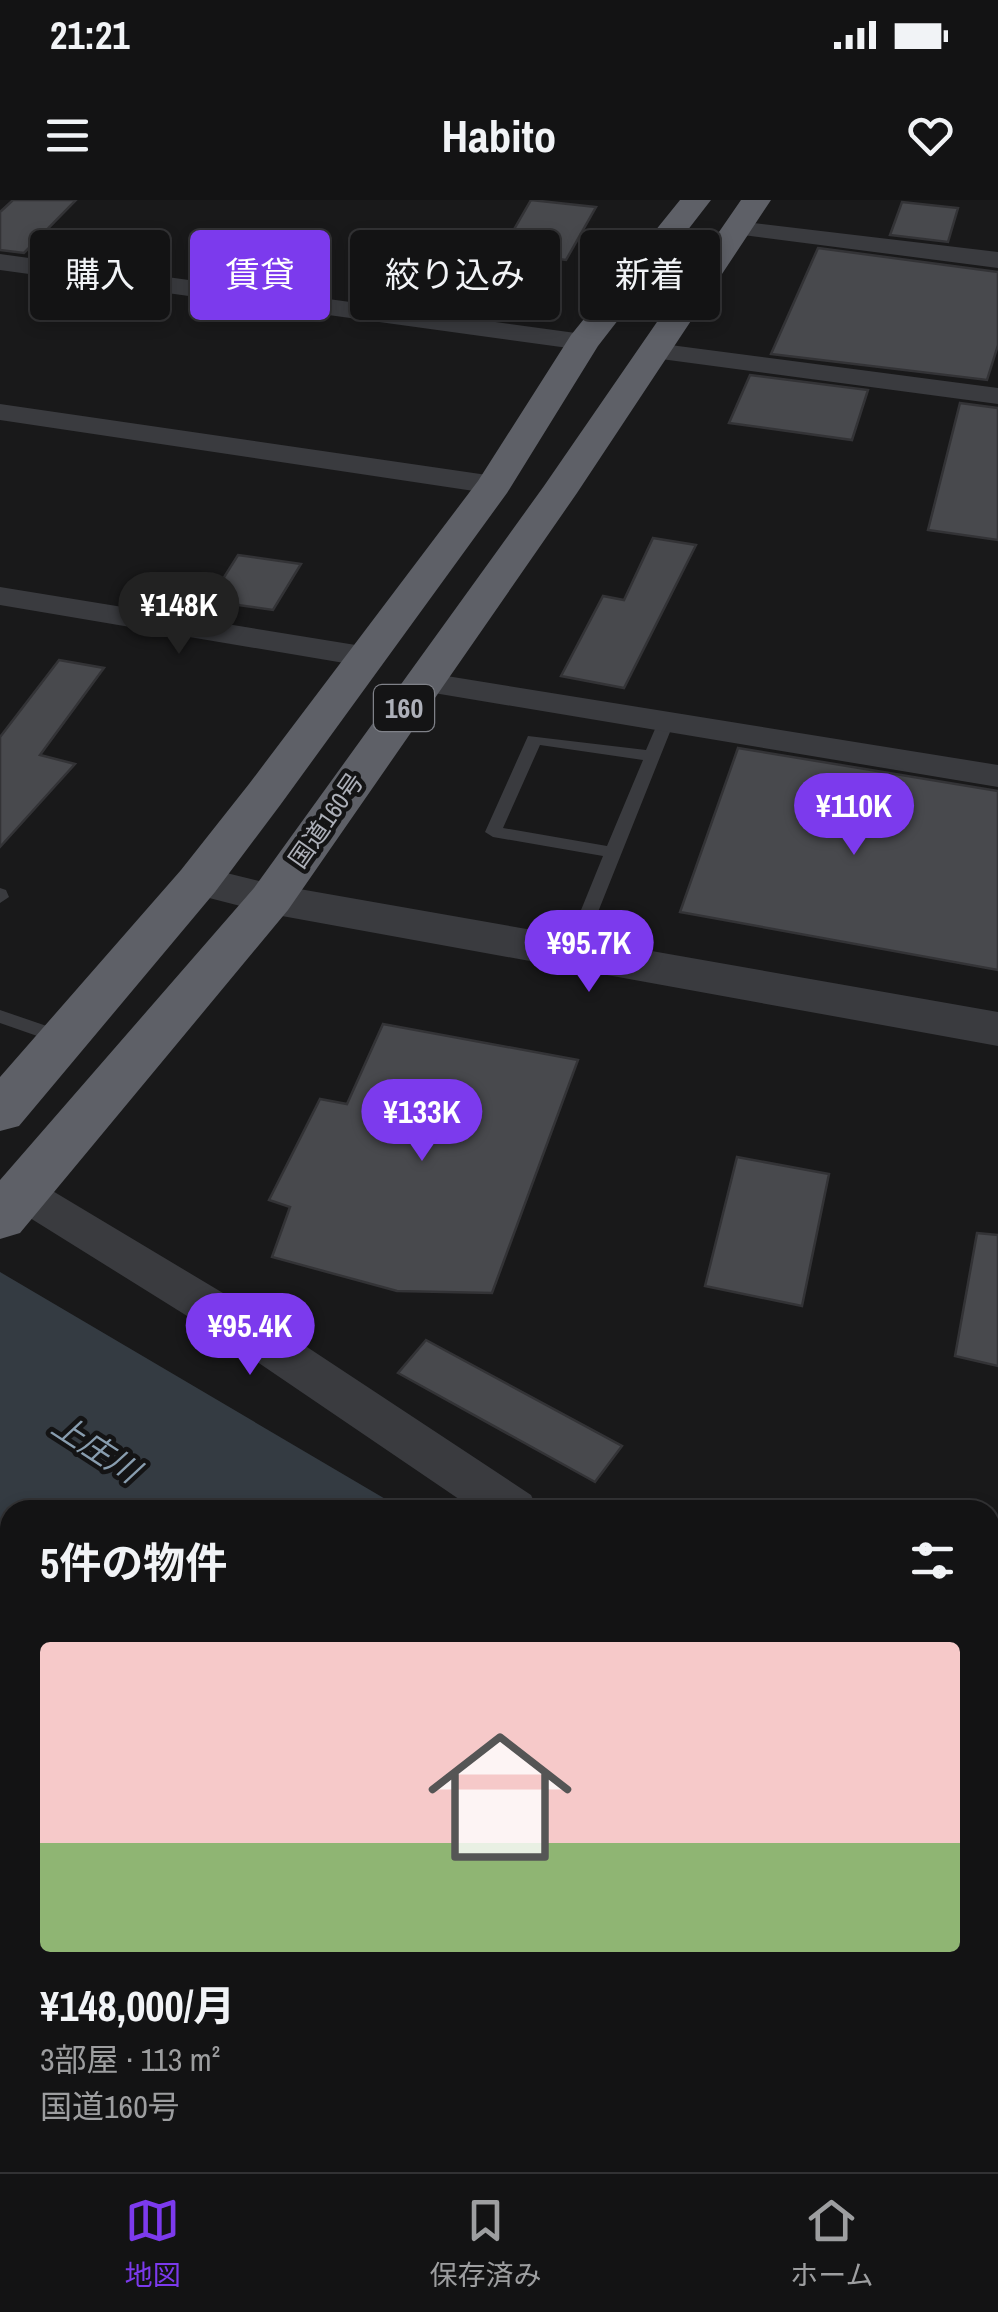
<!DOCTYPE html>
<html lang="ja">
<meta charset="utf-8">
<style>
:root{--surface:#131314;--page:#1c1c1d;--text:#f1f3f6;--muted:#9d9ea0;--line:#323234;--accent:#7c3aed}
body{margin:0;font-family:"Archivo Narrow","Noto Sans JP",sans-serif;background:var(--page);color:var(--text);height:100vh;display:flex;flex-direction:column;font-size:38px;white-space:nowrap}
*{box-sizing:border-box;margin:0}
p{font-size:32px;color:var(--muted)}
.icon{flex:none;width:55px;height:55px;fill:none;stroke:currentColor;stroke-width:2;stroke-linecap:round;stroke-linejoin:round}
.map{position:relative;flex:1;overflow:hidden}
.panel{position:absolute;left:0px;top:1300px;width:1000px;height:672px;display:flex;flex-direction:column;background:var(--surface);border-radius:30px 30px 0 0;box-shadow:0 5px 15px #0003,0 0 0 2px var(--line)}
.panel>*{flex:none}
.guide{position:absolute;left:30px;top:30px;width:940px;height:90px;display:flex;gap:20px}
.price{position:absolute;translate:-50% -85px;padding:0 22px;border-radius:35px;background:var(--accent);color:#fff;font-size:32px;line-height:65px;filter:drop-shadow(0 2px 5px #0008)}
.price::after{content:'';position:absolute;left:50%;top:60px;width:30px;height:22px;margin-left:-15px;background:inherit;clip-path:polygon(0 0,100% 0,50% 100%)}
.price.on{background:#222;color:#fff}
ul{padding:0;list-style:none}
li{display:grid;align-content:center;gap:20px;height:530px;padding:0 40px}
li span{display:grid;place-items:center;height:310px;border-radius:10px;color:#555}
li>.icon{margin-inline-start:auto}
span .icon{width:180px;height:180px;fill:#fffc;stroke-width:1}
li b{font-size:42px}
h2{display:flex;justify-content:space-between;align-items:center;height:120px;padding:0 40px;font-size:42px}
.tag{padding:0 35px;border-radius:10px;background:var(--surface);box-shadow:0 5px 15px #0003,0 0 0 2px var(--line);font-size:35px;line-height:90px}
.tag.on{background:var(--accent);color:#fff}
.status{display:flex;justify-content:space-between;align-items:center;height:70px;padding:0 50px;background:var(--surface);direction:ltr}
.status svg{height:28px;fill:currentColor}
header{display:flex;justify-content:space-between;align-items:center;height:130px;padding:0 40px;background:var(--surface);font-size:45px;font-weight:700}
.dock{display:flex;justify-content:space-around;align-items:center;height:140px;border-top:2px solid var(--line);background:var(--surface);font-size:28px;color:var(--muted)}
.dock a{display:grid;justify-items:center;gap:5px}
.dock .on{color:var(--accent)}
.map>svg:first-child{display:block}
.water{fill:#343b42}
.building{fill:#48494d;stroke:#333336;stroke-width:2.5}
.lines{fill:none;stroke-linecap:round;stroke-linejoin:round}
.service{fill:#3a3b3f;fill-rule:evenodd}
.minor{fill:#3a3b3f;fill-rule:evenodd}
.tertiary{fill:#3a3b3f;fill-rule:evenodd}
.trunk{fill:#5e6067;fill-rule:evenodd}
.labels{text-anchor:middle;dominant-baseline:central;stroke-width:9;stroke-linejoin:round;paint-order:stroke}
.far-street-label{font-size:25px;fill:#adb0b9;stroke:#141415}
.shield{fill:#141415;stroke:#7f8188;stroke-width:2.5}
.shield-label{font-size:28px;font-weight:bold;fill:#adb0b9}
.water-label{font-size:32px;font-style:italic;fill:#889daf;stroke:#141415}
</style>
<div class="status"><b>21:21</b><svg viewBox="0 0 49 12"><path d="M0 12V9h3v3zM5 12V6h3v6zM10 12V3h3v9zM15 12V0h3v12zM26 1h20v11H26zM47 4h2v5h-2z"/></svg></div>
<header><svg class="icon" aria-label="menu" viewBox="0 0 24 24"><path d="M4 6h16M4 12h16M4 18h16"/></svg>Habito<svg class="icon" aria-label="heart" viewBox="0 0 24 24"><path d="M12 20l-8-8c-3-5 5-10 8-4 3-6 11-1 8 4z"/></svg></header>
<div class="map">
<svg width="998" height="1972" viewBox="0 0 998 1972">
<rect width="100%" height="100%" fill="#19191a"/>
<!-- water -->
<path class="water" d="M0 1072 404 1310H10V1334L0 1328Z
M990 1700 998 1706V1972H894L881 1963 990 1962Z"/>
<!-- building -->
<path class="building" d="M13 0H76L24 53 0 50V12Z
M531 0 596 7 566 60 501 52Z
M902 2 958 8 948 42 890 35Z
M818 48 998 72V145L987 180 771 154Z
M750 175 868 190 852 240 729 223Z
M960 203 998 208V340L928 330Z
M653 338 696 345 624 488 561 476 603 396 624 400Z
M238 355 301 364 273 410 209 401Z
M59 460 104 468 40 555 75 564 0 647V537Z
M738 548 998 591V770L680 712Z
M383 824 578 860 492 1093 397 1091 272 1057 290 1007 269 1000 320 899 347 904Z
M737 957 829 974 802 1106 705 1086Z
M977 1033 998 1035V1166L955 1156Z
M426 1140 622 1246 595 1282 398 1173Z"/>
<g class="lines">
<!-- service -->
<path class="service" d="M666 517 674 522 582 752 573 758 567 756 564 752 603 656 493 637 485 632 528 536 646 550 658 522ZM540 545 643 560 607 646 503 628Z
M0 688 6 690 9 697 0 703Z
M0 810 70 834 72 839 63 845 0 823Z"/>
<!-- minor -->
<path class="minor" d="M737 21 998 52V68L728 33 725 28 728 23Z
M0 54 583 134 596 142 583 150 0 70Z
M655 143 998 188V204L646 157 642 151Z
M0 204 494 276 509 285 494 294 0 220Z
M0 387 368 447 384 457 368 467 0 405Z
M422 472 998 565V587L410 489 405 482 410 475Z
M21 976 36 981 248 1108 531 1295 538 1310H475L216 1134 6 1003 0 991 6 981Z
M990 1603 998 1606V1660L990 1657Z"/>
<!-- tertiary -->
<path class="tertiary" d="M198 666 271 684 998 812V846L271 714 182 691 175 681 182 671Z"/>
<!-- trunk -->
<path class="trunk" d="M680 0H711L598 146 507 293 281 604 215 692 19 926 0 931V877L181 670 249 584 478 281 571 135Z
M741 0H771L577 293 288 710 20 1033 0 1039V980L254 688 544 286Z"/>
</g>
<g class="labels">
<!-- far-street labels -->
<g class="far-street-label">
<text transform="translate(326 620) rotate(-55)">国道160号</text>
</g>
<!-- shield labels -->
<rect class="shield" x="374" y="485" width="60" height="46" rx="8"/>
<g class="shield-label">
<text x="404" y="508">160</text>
</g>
<!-- water labels -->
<g class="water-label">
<text transform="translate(96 1248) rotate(33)">上庄川</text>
</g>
</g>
</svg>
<b class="price on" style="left:179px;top:457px">¥148K</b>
<b class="price" style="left:854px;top:658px">¥110K</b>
<b class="price" style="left:589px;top:795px">¥95.7K</b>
<b class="price" style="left:422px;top:964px">¥133K</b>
<b class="price" style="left:250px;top:1178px">¥95.4K</b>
<div class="guide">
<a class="tag">購入</a>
<a class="tag on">賃貸</a>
<a class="tag">絞り込み</a>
<a class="tag">新着</a>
</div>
<section class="panel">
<h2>5件の物件<svg class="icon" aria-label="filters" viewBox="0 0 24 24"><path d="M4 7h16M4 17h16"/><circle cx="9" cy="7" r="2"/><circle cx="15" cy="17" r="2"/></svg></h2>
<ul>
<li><span style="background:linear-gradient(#f6c9c9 65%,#8fb573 0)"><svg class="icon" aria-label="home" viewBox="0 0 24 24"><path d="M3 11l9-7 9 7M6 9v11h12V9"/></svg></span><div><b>¥148,000/月</b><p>3部屋 · 113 m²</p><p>国道160号</p></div></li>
</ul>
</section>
</div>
<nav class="dock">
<a class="on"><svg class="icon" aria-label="map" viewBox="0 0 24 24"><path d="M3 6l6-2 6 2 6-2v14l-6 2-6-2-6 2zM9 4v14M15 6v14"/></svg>地図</a>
<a><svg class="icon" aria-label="saved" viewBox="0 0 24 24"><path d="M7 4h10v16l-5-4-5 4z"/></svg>保存済み</a>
<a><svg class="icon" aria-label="home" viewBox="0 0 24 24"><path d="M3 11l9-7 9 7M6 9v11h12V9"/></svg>ホーム</a>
</nav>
